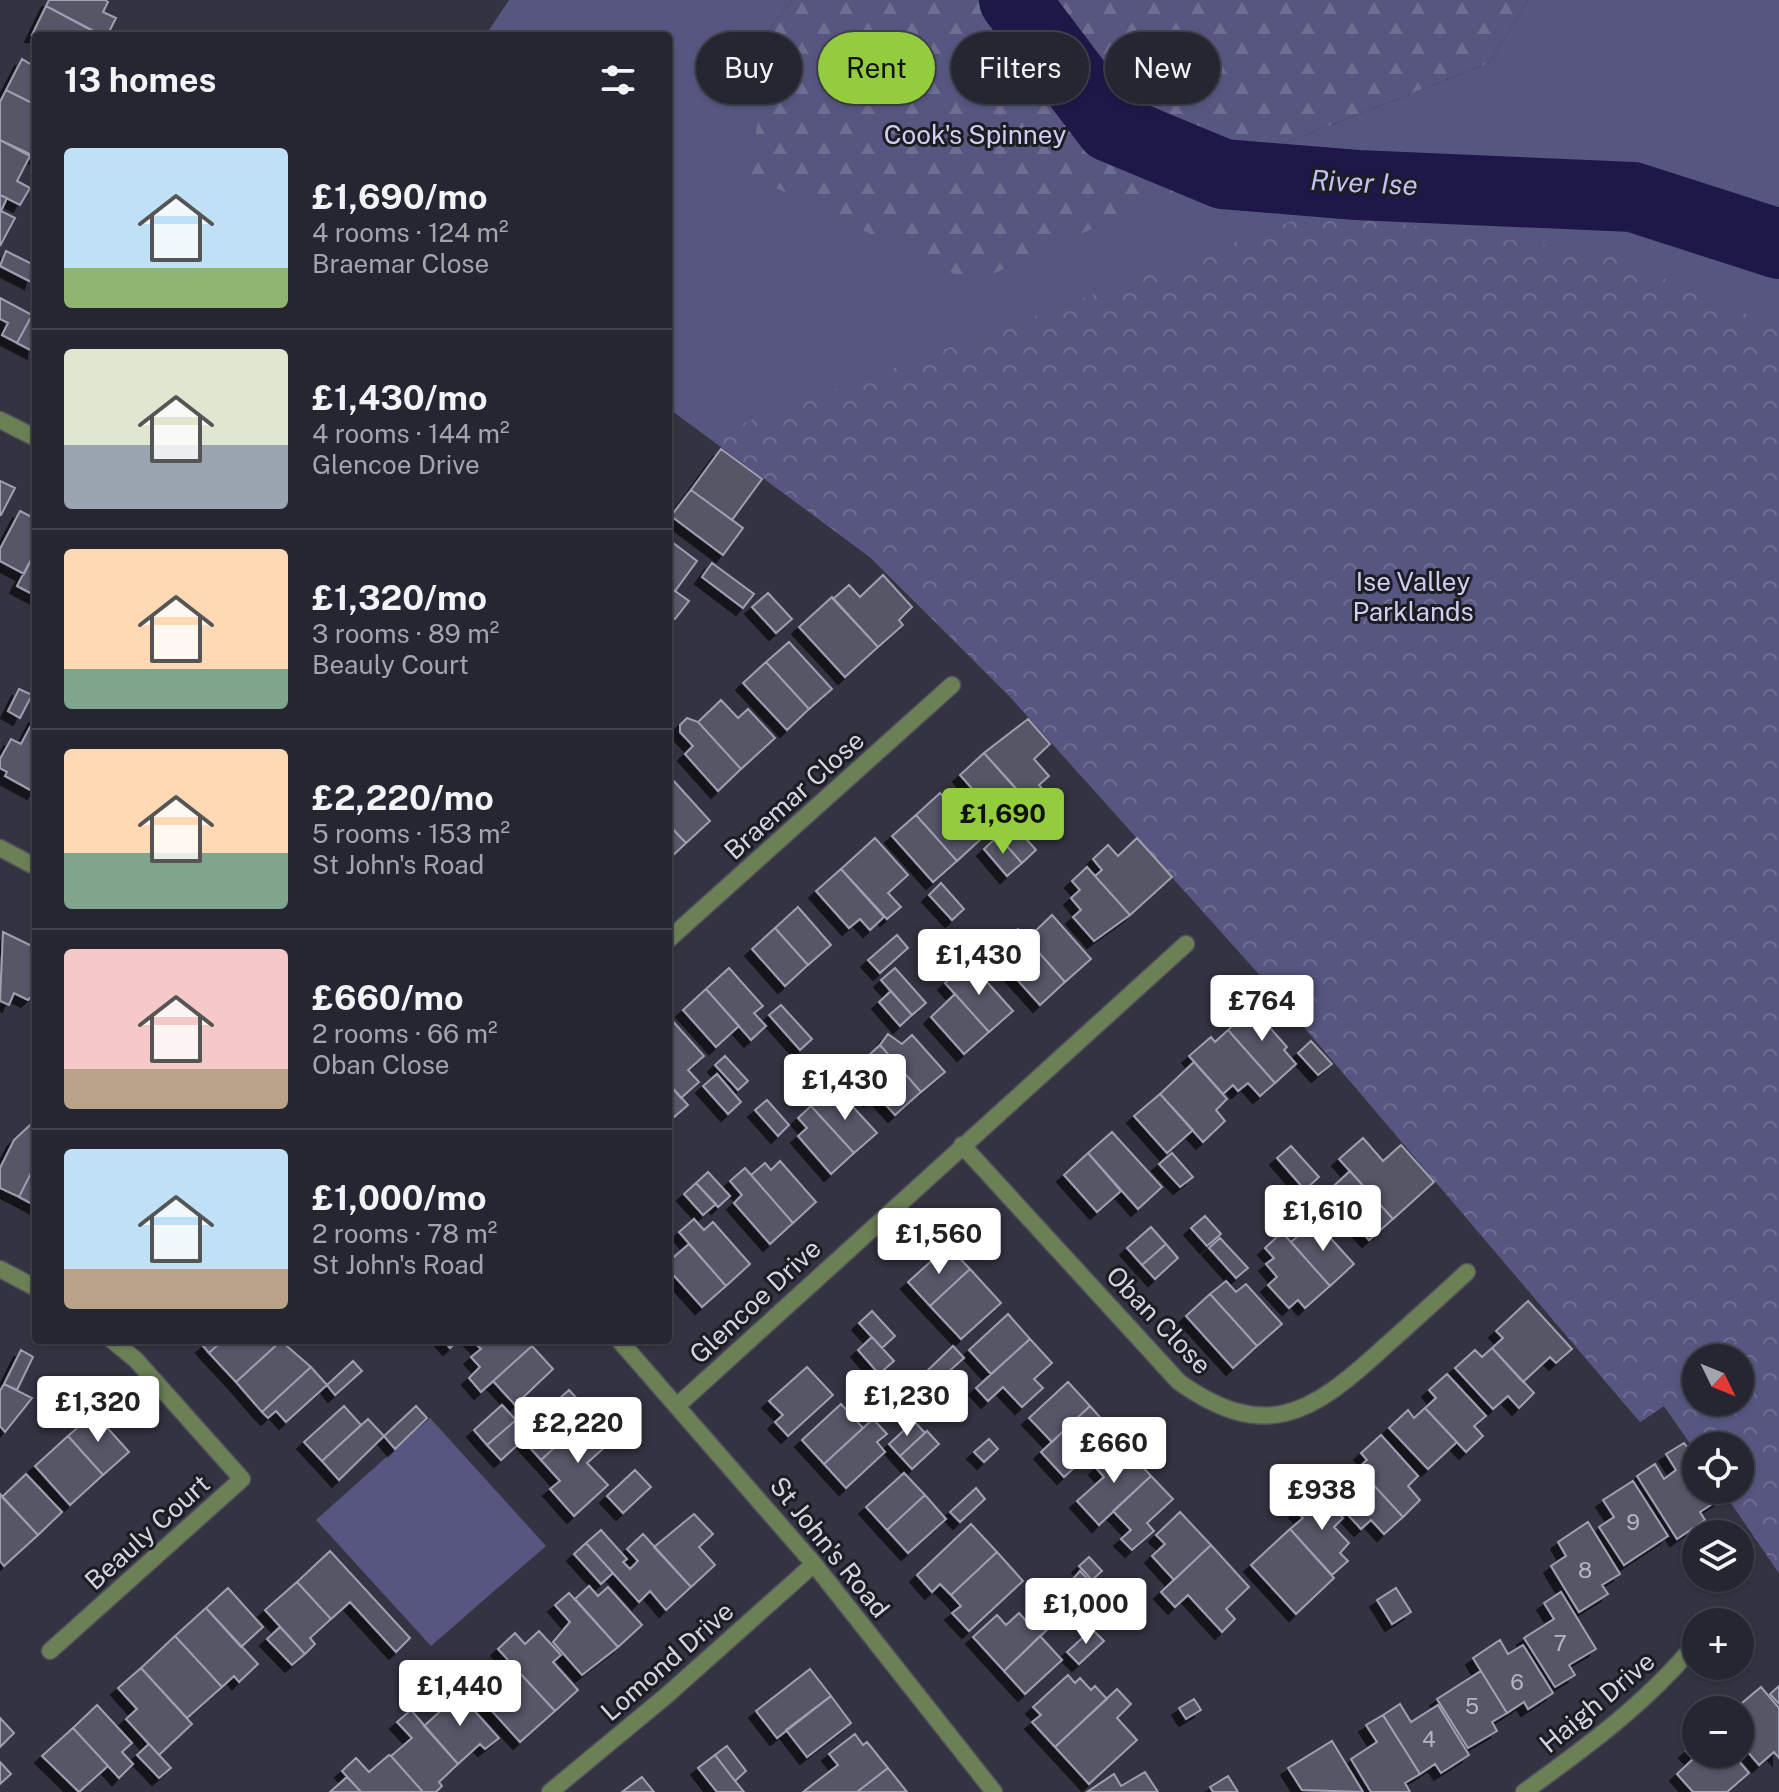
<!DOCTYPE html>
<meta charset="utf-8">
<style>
:root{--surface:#262632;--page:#2e2e3a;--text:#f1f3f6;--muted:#a4a5ac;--line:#42434d;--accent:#93cc3d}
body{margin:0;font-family:"Public Sans",sans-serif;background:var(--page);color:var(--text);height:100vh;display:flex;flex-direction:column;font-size:30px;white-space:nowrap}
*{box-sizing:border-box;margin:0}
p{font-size:26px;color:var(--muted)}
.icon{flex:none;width:44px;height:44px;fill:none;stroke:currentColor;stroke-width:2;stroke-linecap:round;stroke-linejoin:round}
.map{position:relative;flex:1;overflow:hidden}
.drawer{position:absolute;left:32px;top:32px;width:640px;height:1312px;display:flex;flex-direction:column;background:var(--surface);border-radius:8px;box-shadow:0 2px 6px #0004,0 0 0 2px var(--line)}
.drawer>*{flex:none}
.banner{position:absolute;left:696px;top:32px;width:760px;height:72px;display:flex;gap:16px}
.needle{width:52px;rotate:133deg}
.tools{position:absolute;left:1682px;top:1344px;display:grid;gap:16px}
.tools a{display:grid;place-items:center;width:72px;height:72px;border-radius:50%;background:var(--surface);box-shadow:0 2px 6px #0004,0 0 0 2px var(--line);font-size:40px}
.price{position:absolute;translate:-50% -68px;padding:0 18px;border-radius:8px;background:#fff;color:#222;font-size:26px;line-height:52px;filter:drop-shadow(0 2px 4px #0008)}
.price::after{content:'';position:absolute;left:50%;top:48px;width:24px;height:18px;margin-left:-12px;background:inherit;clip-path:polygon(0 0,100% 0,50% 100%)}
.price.active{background:var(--accent);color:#111}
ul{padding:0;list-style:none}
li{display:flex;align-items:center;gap:24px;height:200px;padding:0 32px}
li+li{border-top:2px solid var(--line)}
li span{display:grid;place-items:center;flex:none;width:224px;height:160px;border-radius:8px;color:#555}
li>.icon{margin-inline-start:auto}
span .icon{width:96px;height:96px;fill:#fffc;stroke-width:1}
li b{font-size:34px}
h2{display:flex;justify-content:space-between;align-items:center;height:96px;padding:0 32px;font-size:34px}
.chip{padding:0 28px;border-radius:36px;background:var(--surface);box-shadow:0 2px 6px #0004,0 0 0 2px var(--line);font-size:28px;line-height:72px}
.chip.active{background:var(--accent);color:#111}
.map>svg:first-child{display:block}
.grass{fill:#575681;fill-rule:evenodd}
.forest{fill:url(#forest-firs)}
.park{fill:url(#park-crowns);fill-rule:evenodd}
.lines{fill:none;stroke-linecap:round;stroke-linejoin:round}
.river{stroke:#1e1848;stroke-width:70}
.building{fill:#555666;stroke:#9e9fb1;stroke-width:2;filter:url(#shadow)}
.minor-casing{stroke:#50505e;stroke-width:19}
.minor{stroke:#6c8056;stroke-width:16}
.labels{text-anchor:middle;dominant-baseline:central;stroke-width:6;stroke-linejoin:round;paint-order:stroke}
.number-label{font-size:22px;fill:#b4b5c0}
.park-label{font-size:26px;fill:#cfd0f1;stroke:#1c1c23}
.street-label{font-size:26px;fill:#d4d5de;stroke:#1c1c23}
.water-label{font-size:28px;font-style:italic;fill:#c0c1f2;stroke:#1c1c23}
</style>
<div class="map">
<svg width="1779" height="1792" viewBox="0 0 1779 1792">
<defs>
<pattern id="forest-firs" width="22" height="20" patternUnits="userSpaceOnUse" patternTransform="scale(2)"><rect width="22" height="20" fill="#575681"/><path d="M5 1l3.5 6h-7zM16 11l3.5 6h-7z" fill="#6e6d92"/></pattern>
<pattern id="park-crowns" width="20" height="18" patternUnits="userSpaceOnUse" patternTransform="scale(2)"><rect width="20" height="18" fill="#575681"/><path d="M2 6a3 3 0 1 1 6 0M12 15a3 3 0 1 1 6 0" fill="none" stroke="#6e6d92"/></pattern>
<filter id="shadow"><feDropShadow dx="-7" dy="7" stdDeviation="0" flood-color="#0009"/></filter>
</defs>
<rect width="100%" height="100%" fill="#333342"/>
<!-- grass -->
<path class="grass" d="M509 0H792L768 31 1257 154 1489 63 1528 0H1779V1573L1722 1490H1740V1446H1696V1452L1664 1406 1640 1422 1258 973 1010 697 871 558 668 408V36H485ZM1696 1358H1740V1402H1696Z
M430 1418 546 1546 431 1646 316 1520Z"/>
<!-- forest -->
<path class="forest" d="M792 0H1528L1489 63 1257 154 973 283 751 176 768 31Z"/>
<!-- park -->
<path class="park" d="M1317 212 1606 254 1779 328V1573L1722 1490H1740V1446H1696V1452L1664 1406 1640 1422 1258 973 1011 697 871 558 709 436ZM1696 1358H1740V1402H1696Z"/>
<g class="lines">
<!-- river -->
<path class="river" d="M1014 0 1110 127 1223 174 1357 185 1633 197 1779 244"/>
</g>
<!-- building -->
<path class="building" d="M49 0H105L108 2 103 12 116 18 107 36H103L46 6Z
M46 6 93 31 91 36 32 35Z
M36 57V105L6 90 22 59 32 65Z
M6 90 36 105V157L0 140V102Z
M0 140 30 156 17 181 30 188 20 205 0 195Z
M0 195 7 198 1 211 15 218 0 246Z
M6 251 36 266 31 282 0 266Z
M0 298 32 315 17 343 2 335 8 323 0 319Z
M32 315 36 317 34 352 17 343Z
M721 449 762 479 732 520 691 490Z
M0 481 15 488 1 515H0Z
M691 490 743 528 723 555 671 516Z
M20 511 36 519V550L24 574 0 561V549Z
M668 539 697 561 675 591 668 586Z
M36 550V596L17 586Z
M712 563 754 594 743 608 702 577Z
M883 575 912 607 899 620 903 625 878 647 833 599 849 585 860 597Z
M668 586 689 601 675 619 668 614Z
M768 593 792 619 776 633 752 607Z
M832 597 878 647 845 677 799 627Z
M789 642 832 689 809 709 766 662Z
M766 662 809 709 787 730 743 683Z
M19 689 32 695 20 718 8 711Z
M721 700 738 718 748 709 775 738 741 769 698 722Z
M36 716V788L34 792 5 776 7 772 0 768V759L11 739 21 744Z
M687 718 698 722 741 769 718 791 685 754 693 746 680 732V725Z
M1028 719 1050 744 1034 759 1049 776 1039 785 1049 797 1035 809 984 753Z
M984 753 1024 798 1000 820 960 775Z
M672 779 710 821 686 843 668 824V783Z
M940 793 981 839 957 861 916 815Z
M916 815 957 861 933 882 892 836Z
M1012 823 1036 850 1022 863 998 836Z
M668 824 686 843 668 860Z
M998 836 1022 863 1007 876 984 849Z
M875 838 908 875 888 893 901 907 887 919 841 869Z
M1137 838 1172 877 1130 915 1095 876 1102 870 1093 859 1108 845 1118 856Z
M1087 867 1130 915 1094 941 1073 917 1081 910 1071 898 1080 890 1072 881Z
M841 869 884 917 870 930 860 919 849 928 816 891Z
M941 883 964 909 952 920 929 895Z
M798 907 831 945 808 965 775 928Z
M1052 915 1091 959 1065 982 1027 939Z
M775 928 808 965 785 986 752 949Z
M1018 929 1065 982 1040 1005 1001 962 1006 957 997 948Z
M3 932 36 948V992L28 1000 14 993 9 1005 0 1001Z
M897 935 908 948 880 973 868 960Z
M969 962 1013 1011 989 1032 945 983Z
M729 968 763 1006 754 1013 766 1026 751 1040 706 989Z
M895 968 926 1003 912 1015 881 980Z
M706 989 739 1026 716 1047 683 1010Z
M891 991 912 1015 900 1026 879 1002Z
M955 994 989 1032 964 1054 931 1017Z
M1253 1000 1261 1010 1258 1014 1287 1047 1284 1050 1296 1064 1275 1083 1228 1030 1239 1020 1236 1016Z
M781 1005 812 1039 800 1050 769 1015Z
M669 1017 704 1056 688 1070 699 1082 681 1098 668 1083Z
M1228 1030 1275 1083 1260 1096 1248 1083 1238 1091 1233 1085 1223 1094 1189 1056 1211 1037 1215 1042Z
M888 1034 902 1044 912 1035 945 1072 921 1092 880 1045Z
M1311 1041 1332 1064 1318 1075 1298 1053Z
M880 1045 921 1092 895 1115 877 1095 870 1100 847 1075Z
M725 1056 748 1081 738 1090 715 1065Z
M1194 1062 1227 1099 1216 1110 1225 1121 1203 1142 1160 1094Z
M717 1074 741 1102 728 1114 703 1086Z
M668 1083 688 1105 673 1118 668 1112Z
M826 1093 835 1103 843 1096 877 1133 854 1153 811 1106Z
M1160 1094 1193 1130 1167 1153 1134 1116Z
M767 1100 789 1125 778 1136 755 1110Z
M811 1106 854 1153 831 1174 798 1136 807 1128 798 1118Z
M30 1125 36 1128V1163L19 1197 0 1188V1168L14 1140Z
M1112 1132 1162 1187 1138 1209 1088 1153Z
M1363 1138 1383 1161 1401 1145 1434 1182 1393 1219 1339 1159Z
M1291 1146 1319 1177 1305 1190 1277 1158Z
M1088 1153 1121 1191 1097 1212 1064 1175Z
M1172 1153 1193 1177 1180 1187 1159 1164Z
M780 1161 816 1202 793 1223 751 1175 765 1163 771 1170Z
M36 1163V1206L19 1197Z
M745 1168 793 1223 770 1244 734 1203 742 1195 730 1181Z
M1350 1171 1393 1219 1369 1240 1326 1193Z
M708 1172 730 1196 718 1207 696 1183Z
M696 1183 716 1204 703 1215 684 1194Z
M1205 1216 1221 1234 1207 1246 1191 1228Z
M694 1219 704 1230 713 1222 750 1264 726 1286 679 1232Z
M1315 1221 1354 1264 1330 1286 1291 1242Z
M1151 1227 1166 1244 1142 1265 1127 1248Z
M1282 1232 1330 1286 1305 1308 1298 1300 1289 1308 1268 1285 1277 1277 1266 1264 1274 1258 1265 1248Z
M1220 1238 1248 1268 1236 1278 1209 1248Z
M689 1244 726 1286 702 1307 668 1269V1262Z
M1166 1244 1178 1258 1155 1279 1142 1265Z
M948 1246 970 1269 930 1306 908 1282Z
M970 1269 1001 1303 961 1339 930 1306Z
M1226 1281 1236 1292 1246 1284 1282 1324 1257 1346 1210 1294Z
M1210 1294 1257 1346 1233 1368 1186 1316Z
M1528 1301 1572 1349 1556 1363 1550 1357 1523 1382 1492 1348 1503 1338 1496 1331Z
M872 1311 895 1336 882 1348 859 1323Z
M1008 1314 1030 1339 991 1374 969 1350Z
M872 1337 894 1361 879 1374 858 1350Z
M1030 1339 1052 1363 1034 1379 1043 1388 1022 1407 1003 1387 988 1401 976 1388Z
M210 1340H223L209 1353 203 1346Z
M223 1340H282L236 1382 209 1353Z
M443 1340H459L450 1348Z
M472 1340H527L532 1346 481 1392 469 1378 480 1367 471 1357 481 1349Z
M281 1341 311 1367 262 1412 236 1382Z
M532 1346 553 1369 515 1405 493 1381Z
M953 1346 964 1358 938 1381 928 1370Z
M1492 1348 1534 1393 1519 1408 1508 1396 1493 1409 1455 1368 1475 1350 1482 1357Z
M21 1350 33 1357 17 1390 4 1384Z
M353 1361 362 1371 335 1395 327 1385Z
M311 1367 327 1385 286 1422 276 1411 268 1418 262 1412Z
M807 1367 833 1395 788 1436 775 1422 783 1415 769 1401Z
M1447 1374 1486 1416 1474 1426 1483 1436 1466 1452 1425 1408 1436 1398 1429 1390Z
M1068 1382 1090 1406 1052 1442 1029 1418Z
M4 1384 32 1398 5 1432 0 1426V1391Z
M569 1390 591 1414 541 1460 523 1440 501 1460 487 1445 516 1420 525 1430Z
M841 1404 863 1428 824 1464 802 1440Z
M502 1405 516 1420 487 1445 474 1430Z
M344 1406 361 1425 322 1461 304 1442Z
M416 1406 427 1418 395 1449 384 1436Z
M1090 1406 1113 1432 1064 1477 1041 1452Z
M1425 1408 1457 1442 1428 1469 1389 1428 1408 1410 1414 1418Z
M94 1413 129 1452 103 1475 68 1436Z
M591 1414 614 1439 587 1463 608 1485 574 1516 550 1489 560 1481 541 1460Z
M368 1419 384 1436 339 1480 322 1461Z
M873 1419 887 1434 877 1442 885 1452 846 1488 824 1464Z
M914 1421 925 1433 900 1456 889 1444Z
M927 1431 939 1444 912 1469 900 1456Z
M1381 1435 1418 1476 1408 1486 1420 1500 1403 1517 1358 1468 1367 1460 1361 1453Z
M68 1436 103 1475 70 1505 35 1466Z
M989 1439 998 1449 984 1462 974 1452Z
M1684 1443 1696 1458V1490H1718L1723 1497 1700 1512 1705 1520 1677 1539 1637 1476 1655 1464 1664 1479 1676 1470 1666 1454Z
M1119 1446 1127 1455 1130 1453 1151 1476 1099 1525 1077 1501 1104 1477 1096 1468Z
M1358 1468 1403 1517 1384 1534 1371 1520 1361 1529 1323 1488 1340 1472 1347 1479Z
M635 1470 651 1487 623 1513 607 1496Z
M904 1473 925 1495 887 1530 866 1507Z
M26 1474 62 1512 38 1535 2 1497Z
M1151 1476 1173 1499 1147 1523 1154 1531 1132 1550 1121 1539 1131 1530 1113 1511Z
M1633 1481 1668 1536 1624 1565 1599 1527 1614 1517 1603 1500Z
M976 1488 985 1499 960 1522 950 1512Z
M1318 1491 1343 1518 1334 1527 1349 1543 1340 1553 1348 1561 1332 1575 1290 1529 1303 1518 1296 1511Z
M0 1494 38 1535 4 1566 0 1561Z
M925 1495 946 1519 908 1553 887 1530Z
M1180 1512 1211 1545 1174 1580 1152 1556 1165 1544 1156 1535Z
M694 1514 713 1534 699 1547 715 1565 691 1587 654 1547Z
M1588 1522 1620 1574 1602 1585 1608 1594 1579 1612 1551 1566 1566 1556 1558 1542Z
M971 1524 997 1552 951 1595 940 1584 932 1592 917 1575Z
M1290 1529 1334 1578 1296 1614 1251 1565Z
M601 1530 627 1559 623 1562 630 1569 638 1561 627 1549 643 1534 691 1587 666 1610 650 1591 639 1602 586 1543Z
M586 1543 613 1573 601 1584 574 1554Z
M1211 1545 1249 1587 1226 1609 1235 1619 1222 1632 1188 1595 1175 1607 1161 1592Z
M330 1551 410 1638 396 1652 350 1602 331 1619 297 1582Z
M997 1552 1023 1581 969 1631 952 1613 961 1606 951 1595Z
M1089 1557 1102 1571 1092 1580 1079 1566Z
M1080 1571 1095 1587 1078 1602 1070 1593 1071 1581Z
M297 1582 331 1619 310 1638 315 1644 305 1654 265 1610Z
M589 1586 598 1596 608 1587 642 1625 618 1647 575 1599Z
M228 1588 263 1627 241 1647 206 1608Z
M1396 1588 1411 1612 1392 1624 1377 1600Z
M1561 1592 1596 1649 1569 1665 1575 1675 1555 1687 1524 1638 1554 1619 1544 1603Z
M569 1593 618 1647 582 1675 553 1642 570 1622 555 1605Z
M206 1608 258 1664 239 1682 234 1676 222 1687 175 1636Z
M1019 1613 1029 1624 1039 1614 1051 1626 1004 1671 973 1637 997 1615 1006 1625Z
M280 1627 305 1654 292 1665 267 1639Z
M1092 1629 1104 1641 1079 1664 1067 1652Z
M539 1631 561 1655 553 1662 578 1690 555 1711 498 1649 515 1633 525 1644Z
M175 1636 222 1687 187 1718 141 1668Z
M1040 1636 1062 1660 1025 1694 1004 1671Z
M1500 1640 1508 1654 1523 1645 1553 1693 1528 1709 1524 1702 1507 1713 1473 1658Z
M141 1668 192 1724 159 1755 126 1719 137 1709 118 1688Z
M516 1669 555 1711 520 1742 482 1700Z
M810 1669 831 1696 777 1738 756 1711Z
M1481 1671 1507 1713 1492 1722 1497 1731 1468 1748 1437 1699Z
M1068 1675 1075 1683 1080 1678 1091 1690 1095 1686 1107 1699 1055 1747 1032 1722 1041 1715 1033 1707Z
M1779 1686V1704L1770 1694Z
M1761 1687 1779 1708V1758L1774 1752 1759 1765 1740 1743V1720L1743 1717 1736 1708Z
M454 1688 499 1738 485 1749 480 1744 458 1764 424 1726 446 1706 441 1700Z
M1117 1689 1131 1704 1117 1718 1137 1740 1089 1784 1055 1747Z
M831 1696 851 1723 807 1757 786 1730Z
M1194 1699 1201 1710 1186 1719 1179 1708Z
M1400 1704 1411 1722 1438 1705 1469 1755 1441 1773 1435 1764 1420 1774 1383 1715Z
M97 1705 132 1743 122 1752 133 1764 119 1778 73 1728Z
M411 1710 458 1764 439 1782 442 1786 436 1792H423L391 1756 412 1738 397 1722Z
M1383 1715 1420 1774 1405 1783 1410 1792H1371L1351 1759 1377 1742 1366 1725Z
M0 1718 14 1733 0 1747Z
M73 1728 108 1766 79 1792 42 1756Z
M855 1734 863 1745 867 1742 888 1768 857 1792H803L838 1765 829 1754Z
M1332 1741 1363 1792 1302 1790 1288 1768Z
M1696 1742V1754H1733L1749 1773 1727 1792H1693L1677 1774 1693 1759 1686 1751Z
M149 1744 171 1768 159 1778 137 1755Z
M727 1746 746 1771 735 1781 715 1755Z
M389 1755 391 1756 423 1792H361L342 1771 356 1758 369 1772Z
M715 1755 735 1781 744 1792H717L698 1768Z
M0 1762 11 1774 0 1784Z
M888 1768 907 1792H857Z
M1145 1772 1158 1792H1087L1114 1774 1121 1786Z
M1228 1776 1238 1792H1213L1210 1787Z
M347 1777 361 1792H330Z
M642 1777 654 1792H622Z"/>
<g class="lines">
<!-- minor casing -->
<g class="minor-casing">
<path id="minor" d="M0 420 36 438
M0 848 36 867
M668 940 952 685
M962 1145 1179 1382C1265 1443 1311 1414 1381 1350 1410 1324 1439 1298 1467 1272
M0 1269 36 1288
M619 1340 814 1564 994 1792
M678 1405 1186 944
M1714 1622 1717 1617
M50 1651 242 1479 136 1360 112 1340
M550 1792 666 1696 814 1564
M1524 1792C1585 1748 1648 1702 1696 1643"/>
</g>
<!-- minor -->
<use href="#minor" class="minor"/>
</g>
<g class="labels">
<!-- number labels -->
<g class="number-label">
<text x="1633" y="1522">9</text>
<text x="1585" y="1570">8</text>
<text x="1560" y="1643">7</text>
<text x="1517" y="1682">6</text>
<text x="1472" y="1706">5</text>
<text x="1429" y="1739">4</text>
</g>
<!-- park labels -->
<g class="park-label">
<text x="975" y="134">Cook's Spinney</text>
<text x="1413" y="581">Ise Valley<tspan x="1413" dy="30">Parklands</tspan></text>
</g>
<!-- street labels -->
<g class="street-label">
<text transform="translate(794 795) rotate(-42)">Braemar Close</text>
<text transform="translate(755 1301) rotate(-43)">Glencoe Drive</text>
<text transform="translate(1159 1320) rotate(46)">Oban Close</text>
<text transform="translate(147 1532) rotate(-42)">Beauly Court</text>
<text transform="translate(830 1547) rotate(51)">St John's Road</text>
<text transform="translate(667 1661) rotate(-41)">Lomond Drive</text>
<text transform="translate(1597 1702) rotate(-40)">Haigh Drive</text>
</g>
<!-- water labels -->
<g class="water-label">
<text transform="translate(1364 182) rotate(3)">River Ise</text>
</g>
</g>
</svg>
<div class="tools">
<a><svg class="needle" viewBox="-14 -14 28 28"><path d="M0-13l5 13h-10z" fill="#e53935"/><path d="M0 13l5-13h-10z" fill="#a4a5ac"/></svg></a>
<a><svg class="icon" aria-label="locate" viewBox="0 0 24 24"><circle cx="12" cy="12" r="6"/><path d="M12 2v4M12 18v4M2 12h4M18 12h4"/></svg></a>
<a><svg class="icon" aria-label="layers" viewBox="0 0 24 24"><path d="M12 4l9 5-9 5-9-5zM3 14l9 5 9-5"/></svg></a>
<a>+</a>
<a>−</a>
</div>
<b class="price active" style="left:1003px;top:856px">£1,690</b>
<b class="price" style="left:979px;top:997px">£1,430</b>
<b class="price" style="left:1262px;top:1043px">£764</b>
<b class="price" style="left:845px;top:1122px">£1,430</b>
<b class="price" style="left:1323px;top:1253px">£1,610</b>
<b class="price" style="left:939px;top:1276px">£1,560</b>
<b class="price" style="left:907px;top:1438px">£1,230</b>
<b class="price" style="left:98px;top:1444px">£1,320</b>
<b class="price" style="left:578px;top:1465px">£2,220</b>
<b class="price" style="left:1114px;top:1485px">£660</b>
<b class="price" style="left:1322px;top:1532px">£938</b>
<b class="price" style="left:1086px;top:1646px">£1,000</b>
<b class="price" style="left:460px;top:1728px">£1,440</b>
<div class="banner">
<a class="chip">Buy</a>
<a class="chip active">Rent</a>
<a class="chip">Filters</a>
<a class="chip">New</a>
</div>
<section class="drawer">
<h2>13 homes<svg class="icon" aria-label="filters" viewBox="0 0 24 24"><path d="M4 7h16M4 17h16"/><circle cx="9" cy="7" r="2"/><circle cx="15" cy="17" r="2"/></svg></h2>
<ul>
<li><span style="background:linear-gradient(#bfe0f5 75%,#8fb573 0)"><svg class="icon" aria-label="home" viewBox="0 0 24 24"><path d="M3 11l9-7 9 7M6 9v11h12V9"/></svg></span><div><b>£1,690/mo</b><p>4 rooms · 124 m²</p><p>Braemar Close</p></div></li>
<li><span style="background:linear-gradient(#dfe7d0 60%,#9aa5b1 0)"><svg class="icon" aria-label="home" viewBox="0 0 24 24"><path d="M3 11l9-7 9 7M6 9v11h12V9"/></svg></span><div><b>£1,430/mo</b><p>4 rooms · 144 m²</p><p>Glencoe Drive</p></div></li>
<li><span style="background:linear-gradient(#ffd9b3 75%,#7fa58c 0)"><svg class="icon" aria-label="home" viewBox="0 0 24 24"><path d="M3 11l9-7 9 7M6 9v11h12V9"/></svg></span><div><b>£1,320/mo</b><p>3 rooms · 89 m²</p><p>Beauly Court</p></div></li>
<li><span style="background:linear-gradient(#ffd9b3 65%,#7fa58c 0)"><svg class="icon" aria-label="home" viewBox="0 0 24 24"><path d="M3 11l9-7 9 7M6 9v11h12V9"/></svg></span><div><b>£2,220/mo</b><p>5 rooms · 153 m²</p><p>St John's Road</p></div></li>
<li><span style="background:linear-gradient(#f6c9c9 75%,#b9a48a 0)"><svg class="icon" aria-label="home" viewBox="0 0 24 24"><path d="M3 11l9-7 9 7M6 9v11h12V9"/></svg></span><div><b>£660/mo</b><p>2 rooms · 66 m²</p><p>Oban Close</p></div></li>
<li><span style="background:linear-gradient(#bfe0f5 75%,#b9a48a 0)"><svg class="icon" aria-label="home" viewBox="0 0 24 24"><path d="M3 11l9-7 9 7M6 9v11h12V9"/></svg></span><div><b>£1,000/mo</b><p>2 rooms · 78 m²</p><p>St John's Road</p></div></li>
</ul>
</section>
</div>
